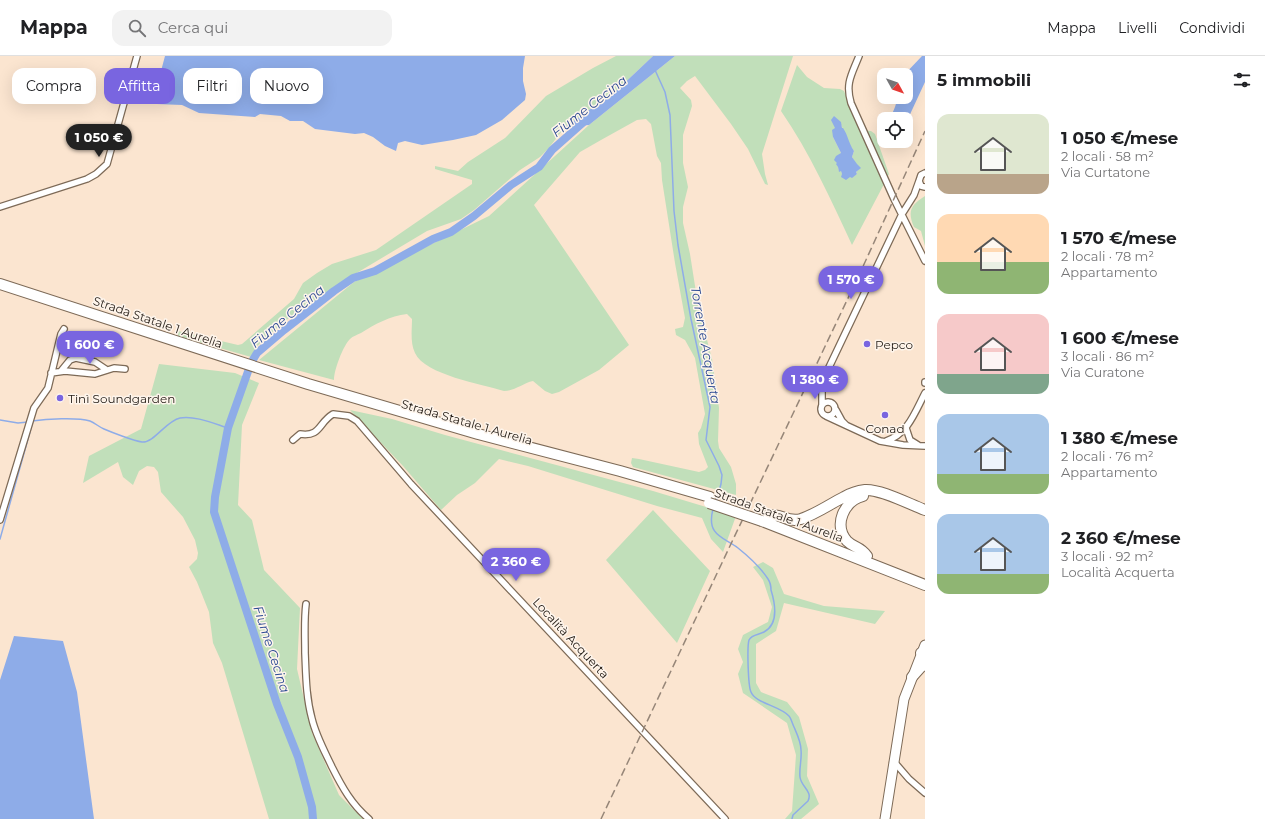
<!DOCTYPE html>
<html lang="it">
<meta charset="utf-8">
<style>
:root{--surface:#fff;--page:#f2f2f2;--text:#202124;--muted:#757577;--line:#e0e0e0;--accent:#7965e0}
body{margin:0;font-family:Montserrat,sans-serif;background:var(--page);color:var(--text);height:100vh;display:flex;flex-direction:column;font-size:15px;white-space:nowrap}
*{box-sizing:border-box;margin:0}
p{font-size:13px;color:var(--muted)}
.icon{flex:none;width:22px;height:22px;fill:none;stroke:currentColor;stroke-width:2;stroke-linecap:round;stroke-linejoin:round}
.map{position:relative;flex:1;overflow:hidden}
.drawer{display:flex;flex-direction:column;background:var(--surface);width:340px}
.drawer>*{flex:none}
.banner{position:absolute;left:12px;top:12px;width:380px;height:36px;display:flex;gap:8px}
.needle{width:26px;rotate:130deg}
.buttons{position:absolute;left:877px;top:12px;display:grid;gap:8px}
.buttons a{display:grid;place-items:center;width:36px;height:36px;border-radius:8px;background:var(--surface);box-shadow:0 4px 16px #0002;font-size:20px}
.price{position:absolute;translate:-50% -34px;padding:0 9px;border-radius:14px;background:var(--accent);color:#fff;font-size:13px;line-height:26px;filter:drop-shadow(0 1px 2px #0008)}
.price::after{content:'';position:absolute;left:50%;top:24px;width:12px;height:9px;margin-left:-6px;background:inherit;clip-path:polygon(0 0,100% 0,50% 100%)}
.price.active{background:#222;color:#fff}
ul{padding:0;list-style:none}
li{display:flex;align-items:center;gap:12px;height:100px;padding:0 12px}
li span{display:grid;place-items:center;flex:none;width:112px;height:80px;border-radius:12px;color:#555}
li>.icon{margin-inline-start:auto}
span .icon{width:48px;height:48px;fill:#fffc;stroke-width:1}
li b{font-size:17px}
h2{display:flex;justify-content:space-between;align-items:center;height:48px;padding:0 12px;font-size:17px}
.tag{padding:0 14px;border-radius:12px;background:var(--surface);box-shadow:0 4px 16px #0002;font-size:14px;line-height:36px}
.tag.active{background:var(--accent);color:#fff}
header{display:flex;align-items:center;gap:24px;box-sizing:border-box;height:56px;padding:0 20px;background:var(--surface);border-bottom:1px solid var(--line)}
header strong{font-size:19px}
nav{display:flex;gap:22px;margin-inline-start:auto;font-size:14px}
.search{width:280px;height:36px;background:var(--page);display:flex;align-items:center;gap:10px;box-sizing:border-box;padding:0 14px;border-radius:12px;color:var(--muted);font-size:15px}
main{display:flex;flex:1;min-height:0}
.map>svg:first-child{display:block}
.green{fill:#c1dfba;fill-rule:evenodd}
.water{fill:#8eace8}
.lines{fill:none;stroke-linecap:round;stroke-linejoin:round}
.stream{stroke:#8eace8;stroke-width:1.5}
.river{stroke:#8eace8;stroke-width:8}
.street-casing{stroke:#7d6a57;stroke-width:8}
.primary-casing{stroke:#7d6a57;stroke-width:11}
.highway-casing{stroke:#7d6a57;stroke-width:12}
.street{stroke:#fff;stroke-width:5.5}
.primary{stroke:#fff;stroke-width:9}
.highway{stroke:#fff;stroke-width:10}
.rail{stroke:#968678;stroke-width:1.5;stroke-dasharray:8 4;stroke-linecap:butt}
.highway-bridge-casing{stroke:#7d6a57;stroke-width:12;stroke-linecap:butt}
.highway-bridge{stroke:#fff;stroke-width:10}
.poi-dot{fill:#7965e0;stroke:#fef5ec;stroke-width:1.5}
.labels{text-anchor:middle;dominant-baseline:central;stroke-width:3;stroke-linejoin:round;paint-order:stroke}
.street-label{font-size:12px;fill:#231b14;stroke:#fef5ec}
.poi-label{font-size:12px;fill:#231b14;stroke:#fef5ec;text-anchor:start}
.water-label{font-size:13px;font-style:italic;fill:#2c4b93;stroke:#fef5ec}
</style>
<header>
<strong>Mappa</strong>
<div class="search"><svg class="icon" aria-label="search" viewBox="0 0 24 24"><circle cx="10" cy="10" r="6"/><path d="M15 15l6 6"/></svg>Cerca qui</div>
<nav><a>Mappa</a><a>Livelli</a><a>Condividi</a></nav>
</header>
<main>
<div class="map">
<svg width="925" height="763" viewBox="0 0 925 763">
<rect width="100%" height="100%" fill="#fbe5d0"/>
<!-- green -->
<path class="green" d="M616 0H653L616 35 565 71 548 93 540 101 520 114 474 154 461 163 427 175 345 224 285 265 256 291 251 301 178 280V275L238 289 242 288 294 243 303 227 317 217 332 208 376 194 472 128V124L435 113V110L458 115 468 106 505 82 546 40 593 12Z
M675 0H793L762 98 765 118 768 129 765 128 748 93 731 68 695 20 687 25 680 32 691 44 692 50 683 79V107L688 131 683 151V167L690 198 698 249 712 303 719 352 718 385 719 392 731 411 736 428V439L633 411 631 407 632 402 639 403 699 416 705 414 708 411 699 388 698 377 701 372 705 358 695 302 685 284 676 279 675 273 683 271 685 262 675 207 662 124 661 107 657 100 651 68 646 63 637 64 601 84 580 96 534 149 629 289 599 314 559 336 552 338 545 335 533 325C523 327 515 335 504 335 482 328 425 319 415 297 410 287 412 273 412 263L407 258C390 260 375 268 361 277 357 279 353 280 350 283 343 290 334 314 334 324L259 304 354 226 489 160 589 69Z
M797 9 807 21 824 32 840 33 844 35 860 74 871 75 875 78 889 118 883 130 852 189C831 144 810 97 781 55ZM838 64 840 66 848 87 854 95 852 101 859 113 856 116 857 118 851 121 842 118 841 114 839 115 837 107 841 97 833 81Z
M925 140V190L921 175 914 171C907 155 911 149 925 140Z
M159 308 235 317 259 327 242 369 238 449 252 464 264 514 300 552 297 613 312 677 339 739 363 763H269L222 607 213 587 209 556 197 526 189 511 197 503 198 497 195 484 183 461 161 436 158 416 154 411 147 410 139 415 133 429 123 421 118 406 83 427 89 400 141 373Z
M350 354 392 363 445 379 653 435 736 460 723 496 711 483 702 462 657 450 528 410 499 403 475 427 457 439 441 454 403 410Z
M653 454 710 515 677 587 606 504Z
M763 506 773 512 784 538 824 550 885 555 875 568 784 547 776 575 756 588V627L761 636 787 646 799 661 808 693 807 720 819 748 801 763H785L792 755 796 699 787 667 743 637 738 618 743 606 738 593 743 579 768 566 772 551 763 524 753 511Z"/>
<!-- water -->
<path class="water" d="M165 0H525L523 12V25L526 38 525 44 502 64 476 79 453 84 422 89 405 85 398 87 396 95 385 90 373 81 364 77 355 78 315 73 303 65H290L281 60 260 58 255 61 199 57 182 49 157 48 152 37 153 25 161 15Z
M653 0H675L589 69 565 71 616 35Z
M922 0H925V26L906 67V63H890L895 51 898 41H906V19H904Z
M834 60 841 66 842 72H843C848 79 848 86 854 95L852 101 857 108 861 112 856 116 857 118 852 122 850 121 846 124 841 121 842 118 841 115 839 116 838 111 836 108 837 107 834 104 836 100 841 97 833 81 832 74 835 72 831 64Z
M14 580 63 585 77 636 94 763H0V624Z"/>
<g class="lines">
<!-- stream -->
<path class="stream" d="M655 14 665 36 670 59 674 155 678 189 691 263 710 351 706 384 719 410 722 419 721 428 716 446
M0 364 18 367 28 366
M32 365C46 363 77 361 90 365 95 367 99 371 104 373 111 376 134 385 142 386 154 387 166 365 180 362 194 359 215 368 228 372
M713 453C706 479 723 481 738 492 748 500 761 512 768 523 770 526 771 531 771 534 775 547 779 568 764 576 759 579 752 578 749 584 747 590 748 630 751 636 755 647 780 650 789 660 791 662 792 667 794 671 797 678 801 686 801 694 802 703 799 712 800 721 801 731 813 735 808 745L793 759 792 763
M0 483 33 365"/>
<!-- river -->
<path class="river" d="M313 763 312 751 298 701 277 648 214 456 215 441 228 372 251 307 257 297 284 274 334 235 353 222 375 215 433 183 451 176 474 160 511 129 539 111 552 94 587 63"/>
<!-- street casing -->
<g class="street-casing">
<path id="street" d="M859 0C852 18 845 27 851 47L894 143 925 205
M925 117 921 119 919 125 921 130 925 131
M0 151 87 123 96 118 107 108 137 0
M61 315 70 304 76 302 95 306 107 314
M51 317 65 315 95 318 114 312 125 313
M925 326V327
M821 353a7 7 0 1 1 14 0a7 7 0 1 1-14 0Z
M822 349V326L902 158 914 139 919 125
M836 354 842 365 846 369
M826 360 880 385 903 389 925 390
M906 372 910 384 918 389
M293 384 300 378C321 381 318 367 333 358L349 360 357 365 411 428 725 763
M886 385C908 378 915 356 925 337
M0 464 34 352 48 332 61 278 64 273
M306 548C304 564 305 580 305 597 306 620 306 641 312 663 316 680 325 696 332 711 342 731 352 749 369 763
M893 706 896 708 909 723 925 737"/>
</g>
<!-- primary casing -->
<g class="primary-casing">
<path id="primary" d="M885 763 904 643 925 589"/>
</g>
<!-- highway casing -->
<g class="highway-casing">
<path id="highway" d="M0 228 308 328 478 378 620 415 710 441
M863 440C844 445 833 469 847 485 854 492 860 490 867 500
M766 460C781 456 786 467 801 463 816 458 830 448 844 441 851 437 857 435 865 434 881 433 909 448 925 454
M762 465 925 529
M921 597 925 602
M912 621 921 611 925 609"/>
</g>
<!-- street -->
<use href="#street" class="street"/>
<!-- primary -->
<use href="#primary" class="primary"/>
<!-- highway -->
<use href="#highway" class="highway"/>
<!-- rail -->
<path class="rail" d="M601 763 729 492 860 217 925 75"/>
<!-- highway-bridge casing -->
<g class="highway-bridge-casing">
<path id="highway-bridge" d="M709 447 762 465"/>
</g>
<!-- highway-bridge -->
<use href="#highway-bridge" class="highway-bridge"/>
</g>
<!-- markers -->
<g class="poi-dot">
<circle cx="867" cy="288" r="4"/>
<circle cx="60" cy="342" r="4"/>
<circle cx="885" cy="359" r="4"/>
</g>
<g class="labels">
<!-- street labels -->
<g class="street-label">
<text transform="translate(158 266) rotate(19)">Strada Statale 1 Aurelia</text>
<text transform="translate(467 366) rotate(16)">Strada Statale 1 Aurelia</text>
<text transform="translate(779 459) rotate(20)">Strada Statale 1 Aurelia</text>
<text transform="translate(571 582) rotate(47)">Località Acquerta</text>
</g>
<!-- poi labels -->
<g class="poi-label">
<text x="875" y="288">Pepco</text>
<text x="68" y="342">Tinì Soundgarden</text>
<text x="885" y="372" text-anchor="middle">Conad</text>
</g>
<!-- water labels -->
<g class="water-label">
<text transform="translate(589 50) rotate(-38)">Fiume Cecina</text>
<text transform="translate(287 260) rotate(-39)">Fiume Cecina</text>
<text transform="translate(706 289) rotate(80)">Torrente Acquerta</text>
<text transform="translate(272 593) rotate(72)">Fiume Cecina</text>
</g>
</g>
</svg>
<div class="buttons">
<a><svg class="needle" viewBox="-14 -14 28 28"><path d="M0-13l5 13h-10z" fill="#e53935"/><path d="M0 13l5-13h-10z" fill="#757577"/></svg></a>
<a><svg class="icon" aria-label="locate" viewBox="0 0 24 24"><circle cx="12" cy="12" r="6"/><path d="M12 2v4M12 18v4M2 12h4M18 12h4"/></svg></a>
</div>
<b class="price active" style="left:99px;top:102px">1 050 €</b>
<b class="price" style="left:851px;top:244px">1 570 €</b>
<b class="price" style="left:90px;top:309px">1 600 €</b>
<b class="price" style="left:815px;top:344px">1 380 €</b>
<b class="price" style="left:516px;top:526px">2 360 €</b>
<div class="banner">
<a class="tag">Compra</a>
<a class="tag active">Affitta</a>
<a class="tag">Filtri</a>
<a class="tag">Nuovo</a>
</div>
</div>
<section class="drawer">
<h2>5 immobili<svg class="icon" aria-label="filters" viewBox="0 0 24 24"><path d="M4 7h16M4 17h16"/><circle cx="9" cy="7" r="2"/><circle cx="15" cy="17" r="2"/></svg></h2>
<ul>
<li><span style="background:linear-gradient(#dfe7d0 75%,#b9a48a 0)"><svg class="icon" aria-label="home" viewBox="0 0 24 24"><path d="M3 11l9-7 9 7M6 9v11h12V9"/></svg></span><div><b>1 050 €/mese</b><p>2 locali · 58 m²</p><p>Via Curtatone</p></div></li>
<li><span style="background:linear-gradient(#ffd9b3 60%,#8fb573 0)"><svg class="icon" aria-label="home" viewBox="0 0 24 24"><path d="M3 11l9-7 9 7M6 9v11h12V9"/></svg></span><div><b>1 570 €/mese</b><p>2 locali · 78 m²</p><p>Appartamento</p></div></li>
<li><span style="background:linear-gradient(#f6c9c9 75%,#7fa58c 0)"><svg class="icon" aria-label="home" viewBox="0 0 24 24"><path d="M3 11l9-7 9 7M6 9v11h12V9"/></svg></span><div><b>1 600 €/mese</b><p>3 locali · 86 m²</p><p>Via Curatone</p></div></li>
<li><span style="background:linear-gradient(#a9c7e8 75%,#8fb573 0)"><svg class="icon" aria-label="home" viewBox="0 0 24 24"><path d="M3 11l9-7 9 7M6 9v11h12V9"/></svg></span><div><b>1 380 €/mese</b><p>2 locali · 76 m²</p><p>Appartamento</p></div></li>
<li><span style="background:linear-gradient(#a9c7e8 75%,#8fb573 0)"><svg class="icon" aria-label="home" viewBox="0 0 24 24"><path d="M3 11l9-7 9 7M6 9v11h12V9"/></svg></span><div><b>2 360 €/mese</b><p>3 locali · 92 m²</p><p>Località Acquerta</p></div></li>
</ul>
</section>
</main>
